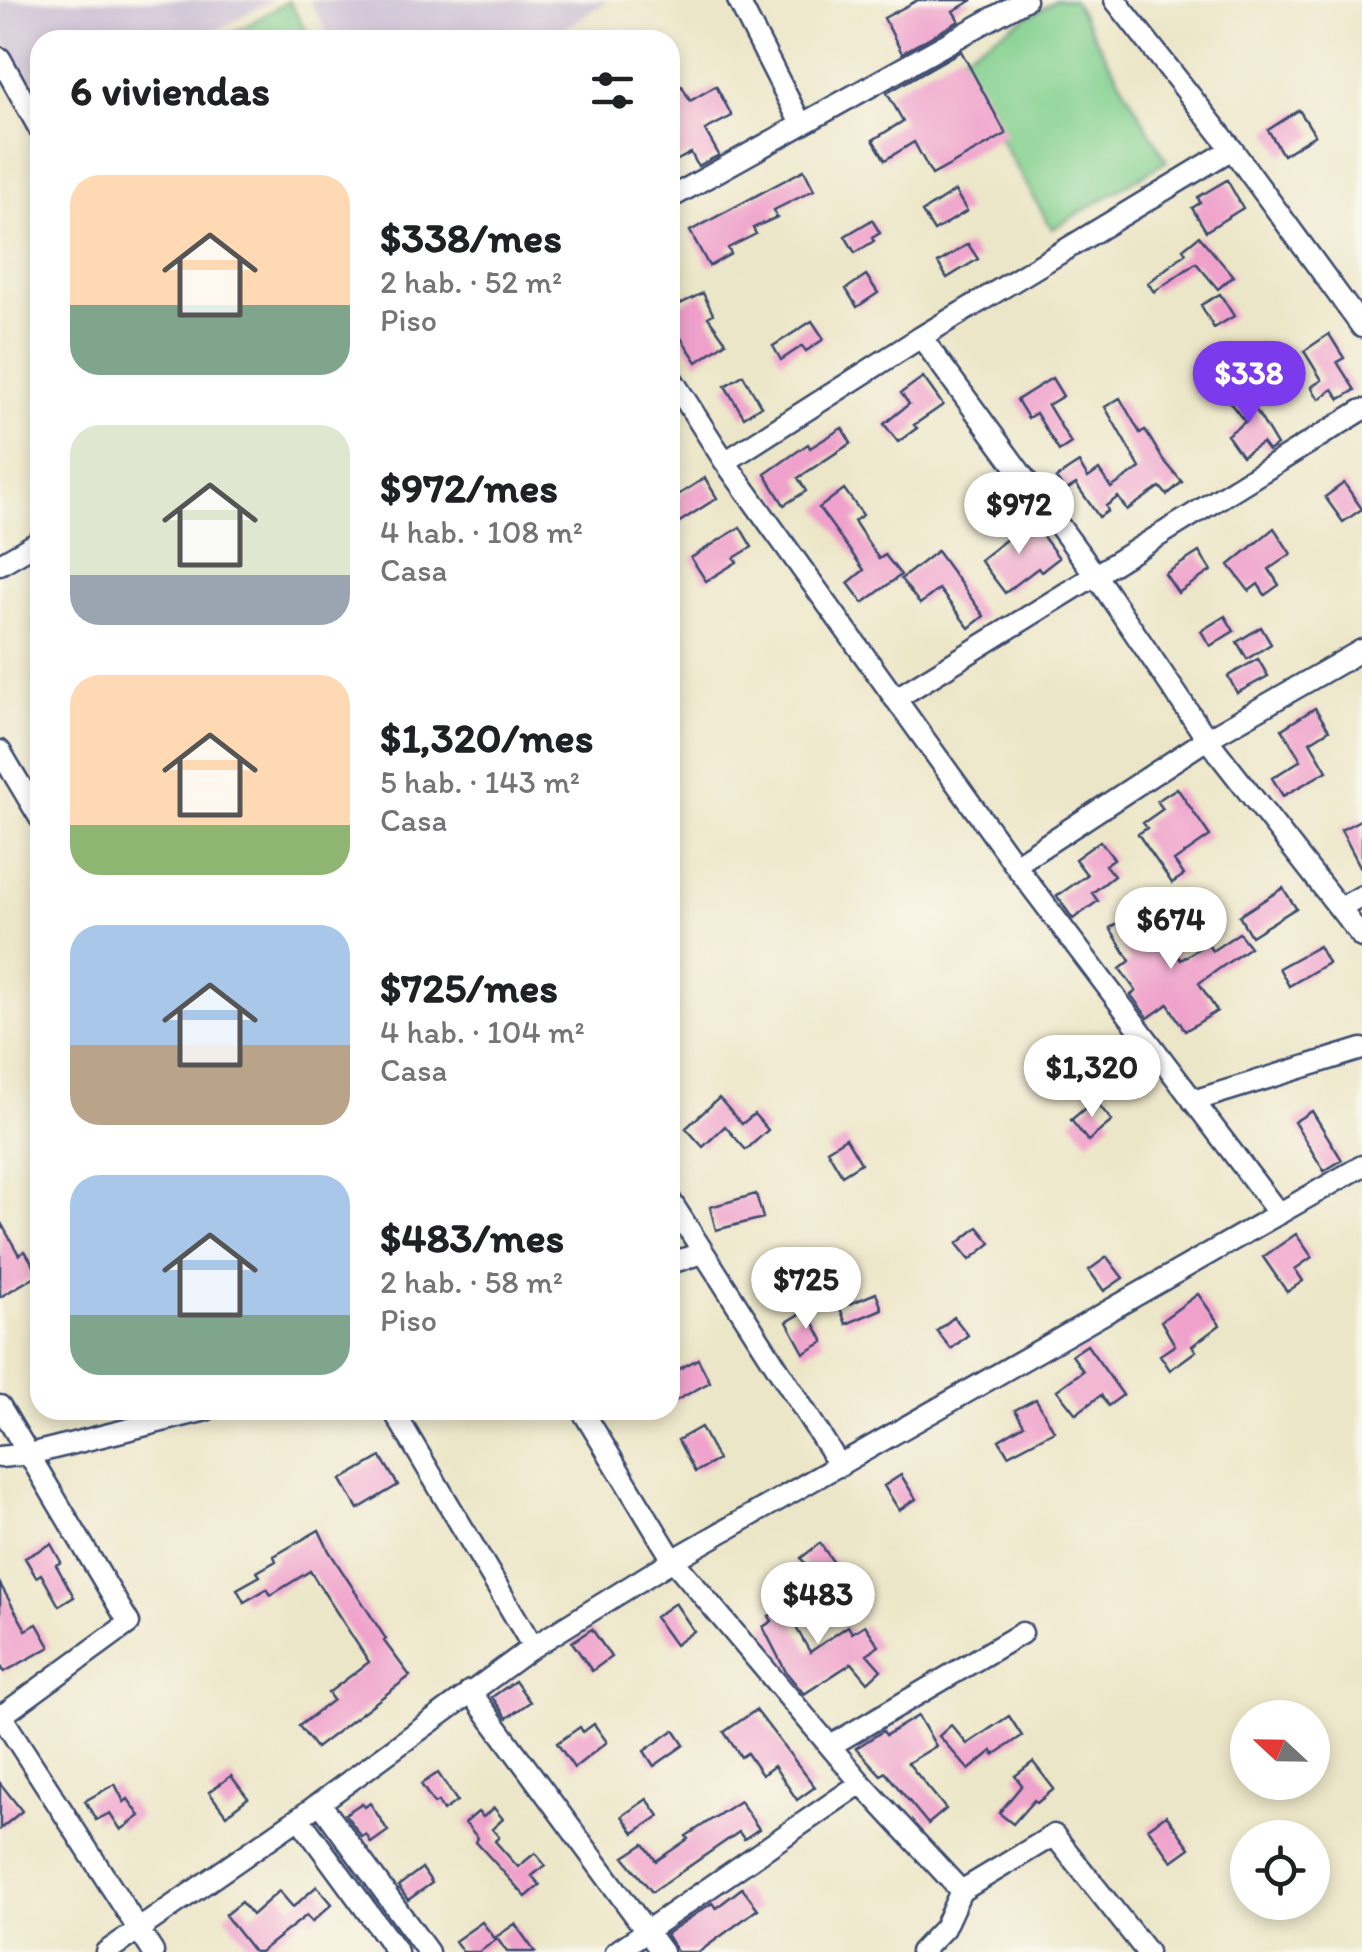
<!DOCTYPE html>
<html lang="es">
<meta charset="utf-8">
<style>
:root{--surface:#fff;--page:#f2f2f2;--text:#202124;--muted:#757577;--accent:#7c3aed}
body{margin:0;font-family:Itim,sans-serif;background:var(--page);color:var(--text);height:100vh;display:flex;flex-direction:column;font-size:38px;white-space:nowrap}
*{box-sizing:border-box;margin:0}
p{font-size:32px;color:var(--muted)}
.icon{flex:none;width:55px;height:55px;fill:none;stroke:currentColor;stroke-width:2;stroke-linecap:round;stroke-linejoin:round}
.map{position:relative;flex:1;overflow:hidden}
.drawer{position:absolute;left:30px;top:30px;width:650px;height:1390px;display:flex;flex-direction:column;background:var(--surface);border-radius:30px;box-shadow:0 5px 15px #0003}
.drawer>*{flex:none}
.needle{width:65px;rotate:292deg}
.buttons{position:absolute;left:1230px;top:1700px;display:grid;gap:20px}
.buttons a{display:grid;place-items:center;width:100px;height:100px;border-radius:50%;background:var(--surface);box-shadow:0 5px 15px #0003;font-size:50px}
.price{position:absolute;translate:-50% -85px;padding:0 22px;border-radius:35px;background:#fff;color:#222;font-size:32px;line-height:65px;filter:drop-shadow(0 2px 5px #0008)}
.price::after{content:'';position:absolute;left:50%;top:60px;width:30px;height:22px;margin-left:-15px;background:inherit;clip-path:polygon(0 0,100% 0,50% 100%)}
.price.on{background:var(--accent);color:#fff}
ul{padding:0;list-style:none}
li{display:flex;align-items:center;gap:30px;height:250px;padding:0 40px}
li span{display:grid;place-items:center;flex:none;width:280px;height:200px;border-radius:30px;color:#555}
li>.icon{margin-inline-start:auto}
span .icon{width:120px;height:120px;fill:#fffc;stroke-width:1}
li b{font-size:42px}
h2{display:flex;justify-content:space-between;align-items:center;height:120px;padding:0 40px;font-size:42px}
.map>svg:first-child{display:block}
.industrial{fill:#ccbfd4}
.green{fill:#83d08f;stroke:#4f8076;stroke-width:2.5}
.building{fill:#efa1cb}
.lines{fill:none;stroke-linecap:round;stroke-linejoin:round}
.minor-casing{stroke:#3a4a6e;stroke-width:25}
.minor{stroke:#fff;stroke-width:20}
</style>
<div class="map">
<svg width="1362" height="1952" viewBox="0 0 1362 1952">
<rect width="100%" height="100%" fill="#fbf7ec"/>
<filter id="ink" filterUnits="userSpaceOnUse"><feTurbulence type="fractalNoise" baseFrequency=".01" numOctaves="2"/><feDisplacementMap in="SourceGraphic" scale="20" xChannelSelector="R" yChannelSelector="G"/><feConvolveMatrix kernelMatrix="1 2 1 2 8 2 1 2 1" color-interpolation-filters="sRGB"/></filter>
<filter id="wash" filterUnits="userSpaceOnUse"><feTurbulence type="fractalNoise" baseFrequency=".0048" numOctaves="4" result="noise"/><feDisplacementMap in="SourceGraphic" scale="40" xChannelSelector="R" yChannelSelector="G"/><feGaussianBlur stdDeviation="2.25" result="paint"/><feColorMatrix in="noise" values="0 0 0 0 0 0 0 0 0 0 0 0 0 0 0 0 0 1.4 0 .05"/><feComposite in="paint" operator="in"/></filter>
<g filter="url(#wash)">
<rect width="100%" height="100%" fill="#ece6c8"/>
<!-- industrial -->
<path class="industrial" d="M0 0H272L199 40H40V107L0 31Z
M309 0H608L546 40H331Z"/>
<!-- green -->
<path class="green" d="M1056 0H1073L1167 161 1052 229 954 60Z
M289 1 311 40H221Z"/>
<g id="blocks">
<!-- building -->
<path class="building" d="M918 0H973L953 11 959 21 902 53 884 18Z
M961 51 1006 134 932 175 914 142 885 160 873 140 903 121 887 93Z
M682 86 690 101 716 86 732 116 705 130 719 155 698 166 691 153 670 164V93Z
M1299 110 1315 135 1283 155 1268 130Z
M804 170 814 190 774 210 777 217 753 228 756 234 728 248 731 254 709 266 690 231Z
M1227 180 1243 208 1206 231 1192 208 1200 203 1198 197Z
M955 191 967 211 934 231 922 212Z
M872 220 880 233 872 238 874 241 855 253 845 236Z
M1199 236 1233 276 1218 289 1196 263 1154 292 1148 283 1186 253 1183 249Z
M968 244 978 259 947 278 938 263Z
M866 275 878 293 857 307 846 289Z
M703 293 713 314 708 317 726 342 697 362 677 332 674 334 670 326V309Z
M1220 294 1234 316 1214 328 1201 305Z
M812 321 824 339 806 351 802 346 781 360 773 346Z
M1329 334 1344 358 1337 362 1355 390 1340 399 1333 389 1319 399 1311 387 1322 380 1304 351Z
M743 375 761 406 744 417 725 386Z
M923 377 943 405 914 425 917 428 898 442 884 424 909 404 901 393Z
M1052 378 1063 396 1048 405 1071 443 1059 451 1036 413 1028 418 1017 400Z
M1242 387 1277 445 1268 451 1262 443 1242 456 1227 435 1245 422 1227 399Z
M1120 398 1140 433 1145 430 1162 458 1182 482 1167 495 1160 487 1127 510 1118 497 1106 506 1108 511 1099 517 1076 484 1065 491 1056 478 1079 463 1088 478 1099 470 1111 488 1140 468 1105 407Z
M842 428 851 443 798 478 806 491 784 505 765 474 808 444 810 448Z
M705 478 717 498 670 528V500Z
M1344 483 1362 509 1343 522 1325 497Z
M844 489 863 515 854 521 879 559 885 555 901 575 863 603 848 583 864 570 819 508Z
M1031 520 1059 558 1041 572 1038 568 1005 593 980 560Z
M740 527 752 547 734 558 737 562 706 581 691 558Z
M1274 528 1291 554 1269 569 1279 585 1265 595 1258 584 1249 591 1229 565Z
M937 551 984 616 969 628 939 589 920 604 901 579Z
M1199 552 1211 571 1178 593 1165 574Z
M1225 616 1234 631 1210 646 1201 631Z
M1261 627 1271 644 1247 659 1237 642Z
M1258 659 1268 676 1237 693 1228 676Z
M1315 708 1329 730 1310 742 1327 771 1283 796 1272 778 1301 760 1282 729Z
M1177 788 1210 836 1174 861 1184 875 1172 883 1138 834 1147 828 1143 823 1163 809 1157 801Z
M1362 819V870L1341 830Z
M1100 841 1114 859 1105 865 1114 876 1092 893 1098 901 1073 919 1057 896 1087 875 1075 859Z
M1283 888 1296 908 1251 936 1239 916Z
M1134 913 1153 943 1163 936 1181 960 1207 943 1212 951 1239 933 1250 947 1199 983 1217 1011 1185 1031 1168 1004 1148 1018 1131 995 1136 991 1120 969 1130 961 1110 928Z
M1319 946 1328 963 1289 986 1279 968Z
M719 1098 742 1124 754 1114 768 1130 746 1150 725 1126 703 1147 686 1128Z
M1095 1100 1112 1121 1088 1141 1071 1120Z
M1312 1111 1342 1160 1324 1171 1294 1122Z
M846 1138 861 1163 842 1175 827 1150Z
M756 1194 763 1218 716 1230 710 1207Z
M0 1221 19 1255 25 1251 39 1274 0 1297Z
M978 1227 991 1243 970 1260 957 1244Z
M1296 1234 1312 1257 1295 1269 1303 1281 1287 1292 1263 1257Z
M1107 1257 1123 1278 1104 1291 1089 1270Z
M876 1293 882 1309 846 1324 840 1308Z
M1198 1294 1220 1325 1192 1346 1196 1351 1170 1370 1160 1355 1175 1345 1161 1321Z
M807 1310 824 1342 804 1353 787 1322Z
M954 1317 968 1335 951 1349 937 1331Z
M1087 1345 1123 1395 1108 1406 1101 1395 1076 1414 1057 1390 1083 1371 1072 1355Z
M698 1359 710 1382 675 1401 670 1392V1374Z
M1036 1399 1054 1431 1008 1455 999 1440 1024 1425 1015 1410Z
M701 1427 718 1460 695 1472 678 1440Z
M381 1457 398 1485 358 1509 341 1480Z
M901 1475 916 1499 899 1510 884 1486Z
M319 1530 329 1551 386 1639 384 1641 410 1676 316 1748 299 1726 333 1700 328 1693 369 1662 310 1571 271 1595 267 1589 244 1602 237 1589 260 1576 257 1572 276 1561 274 1556Z
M820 1543 838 1569 818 1583 801 1558Z
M51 1544 61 1562 56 1565 74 1597 59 1606 41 1574 36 1577 25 1558Z
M0 1584 26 1630 37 1624 50 1647 4 1672 0 1664Z
M820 1588 829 1602 793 1622 810 1652 848 1626 852 1633 865 1625 879 1646 867 1654 881 1670 868 1682 852 1663 804 1694 786 1672 763 1627 772 1621 769 1616Z
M675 1603 694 1631 675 1645 655 1617Z
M592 1629 611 1657 592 1671 572 1642Z
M515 1681 530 1702 507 1718 492 1697Z
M756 1710 815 1787 797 1800 774 1766 762 1775 747 1753 741 1757 724 1732Z
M918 1716 936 1746 908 1763 946 1809 928 1824 885 1772 881 1775 856 1748 883 1731 886 1735Z
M1009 1716 1022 1736 994 1755 992 1751 969 1770 939 1736 951 1725 967 1744Z
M594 1724 607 1742 574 1768 557 1743 580 1727 583 1732Z
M674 1730 684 1745 654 1766 644 1751Z
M1033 1762 1054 1789 1037 1803 1034 1800 1013 1824 999 1813 1022 1785 1015 1776Z
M438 1773 457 1801 443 1811 438 1802 434 1804 421 1784Z
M231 1776 248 1798 226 1815 209 1792Z
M0 1783 22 1811 0 1829Z
M115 1784 124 1802 128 1799 140 1816 121 1830 110 1813 96 1820 85 1801Z
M647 1799 659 1816 634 1833 622 1816Z
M740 1801 759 1829 744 1839 739 1832 652 1892 624 1857 644 1844 656 1861 688 1839 686 1836Z
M362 1803 365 1807 370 1803 388 1831 371 1843 366 1834 362 1837 345 1814Z
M494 1808 503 1819 492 1829 499 1837 495 1841 518 1867 535 1853 545 1865 532 1876 540 1885 526 1897 476 1842 478 1838 465 1823 478 1812 483 1817Z
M1166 1815 1190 1848 1172 1861 1148 1828Z
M422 1868 432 1883 408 1900 398 1886Z
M317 1886 332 1904 312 1922 307 1915 260 1952H254L225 1915 241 1902 252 1915 279 1891 293 1907Z
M742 1888 758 1909 699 1952H677L666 1934 712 1903 716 1908Z
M482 1922 496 1940 479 1952H463L455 1941Z
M515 1924 535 1952H507L496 1937Z"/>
</g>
</g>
<g filter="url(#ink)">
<use href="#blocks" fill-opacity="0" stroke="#3a4a6e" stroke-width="2.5"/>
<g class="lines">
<!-- minor casing -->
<g class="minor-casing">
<path id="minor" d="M738 0 801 124
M1115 0 1232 149 1362 327
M0 58 40 130
M670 198 1025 0
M921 337 1096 576 1207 739 1362 937
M670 376 725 462 1015 865 1279 1214
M725 462 921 337 1232 149
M0 564 40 541
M895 699 1362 410
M0 751 40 818
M1015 865 1207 739 1362 650
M1341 908 1362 896
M1193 1101 1362 1049
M670 1200 840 1466
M670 1263 703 1253
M0 1406 129 1623 0 1717
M393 1410 533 1647
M582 1410 673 1560 861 1783 961 1891
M0 1457 30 1454 206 1410
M470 1691 662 1952
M0 1714 153 1952
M830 1746 1022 1633
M320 1803 428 1952
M299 1818 397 1952
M106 1952 299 1818 533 1647 673 1560 1362 1166
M616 1952 861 1783
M921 1952 944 1928 961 1891 1054 1835 1147 1952"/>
</g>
<!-- minor -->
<use href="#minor" class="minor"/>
</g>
</g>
</svg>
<div class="buttons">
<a><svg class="needle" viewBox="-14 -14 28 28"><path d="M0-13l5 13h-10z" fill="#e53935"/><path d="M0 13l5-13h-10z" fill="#757577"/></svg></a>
<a><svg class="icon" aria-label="locate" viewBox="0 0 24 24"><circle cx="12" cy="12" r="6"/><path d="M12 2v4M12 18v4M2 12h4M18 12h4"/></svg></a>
</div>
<b class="price on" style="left:1249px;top:426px">$338</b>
<b class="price" style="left:1019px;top:557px">$972</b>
<b class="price" style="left:1171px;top:972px">$674</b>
<b class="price" style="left:1092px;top:1120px">$1,320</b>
<b class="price" style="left:806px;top:1332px">$725</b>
<b class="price" style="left:818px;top:1647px">$483</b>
<section class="drawer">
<h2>6 viviendas<svg class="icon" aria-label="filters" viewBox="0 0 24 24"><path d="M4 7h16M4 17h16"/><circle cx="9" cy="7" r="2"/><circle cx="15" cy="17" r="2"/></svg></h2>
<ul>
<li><span style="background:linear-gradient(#ffd9b3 65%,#7fa58c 0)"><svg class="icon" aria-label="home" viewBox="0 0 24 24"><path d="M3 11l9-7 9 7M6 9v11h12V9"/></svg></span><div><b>$338/mes</b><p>2 hab. · 52 m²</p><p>Piso</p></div></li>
<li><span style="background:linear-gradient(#dfe7d0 75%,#9aa5b1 0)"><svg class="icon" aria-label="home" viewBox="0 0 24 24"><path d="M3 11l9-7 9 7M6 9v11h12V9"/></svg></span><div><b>$972/mes</b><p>4 hab. · 108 m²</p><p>Casa</p></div></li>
<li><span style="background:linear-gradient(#ffd9b3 75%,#8fb573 0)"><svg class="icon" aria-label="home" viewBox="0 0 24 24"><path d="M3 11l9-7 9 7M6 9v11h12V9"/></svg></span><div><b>$1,320/mes</b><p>5 hab. · 143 m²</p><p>Casa</p></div></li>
<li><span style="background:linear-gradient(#a9c7e8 60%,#b9a48a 0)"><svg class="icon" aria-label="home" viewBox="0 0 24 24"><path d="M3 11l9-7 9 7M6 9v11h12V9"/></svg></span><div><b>$725/mes</b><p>4 hab. · 104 m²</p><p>Casa</p></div></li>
<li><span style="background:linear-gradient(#a9c7e8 70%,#7fa58c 0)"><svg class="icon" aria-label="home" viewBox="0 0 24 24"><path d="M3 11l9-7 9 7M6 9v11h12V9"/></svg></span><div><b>$483/mes</b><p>2 hab. · 58 m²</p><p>Piso</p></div></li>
</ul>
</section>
</div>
